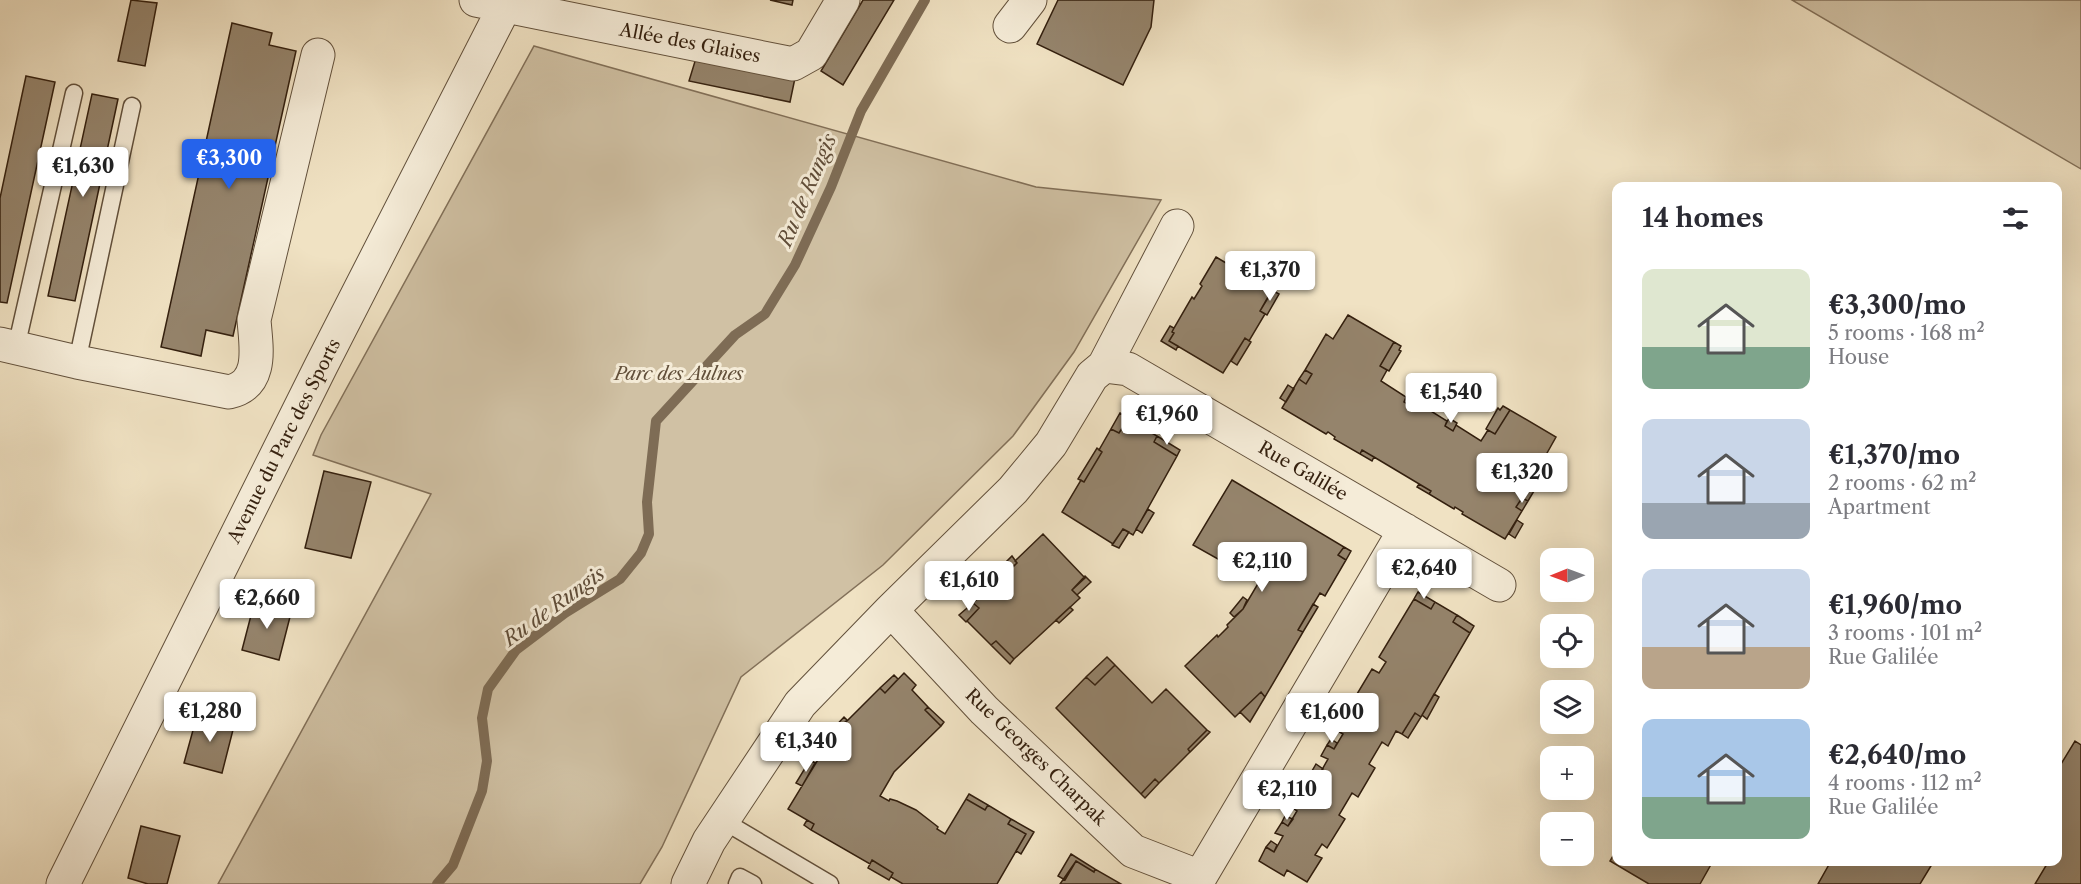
<!DOCTYPE html>
<meta charset="utf-8">
<style>
:root{--surface:#fff;--page:#f7f7f7;--text:#2b2b33;--muted:#7c7c81;--accent:#2563eb}
body{margin:0;font-family:"Libre Caslon Text",serif;background:var(--page);color:var(--text);height:100vh;display:flex;flex-direction:column;font-size:22px;white-space:nowrap}
*{box-sizing:border-box;margin:0}
p{font-size:20px;color:var(--muted)}
.icon{flex:none;width:33px;height:33px;fill:none;stroke:currentColor;stroke-width:2;stroke-linecap:round;stroke-linejoin:round}
.map{position:relative;flex:1;overflow:hidden}
.sheet{position:absolute;left:1612px;top:182px;width:450px;height:684px;display:flex;flex-direction:column;background:var(--surface);border-radius:12px;box-shadow:0 6px 24px #0002}
.sheet>*{flex:none}
.needle{width:39px;rotate:269deg}
.fabs{position:absolute;left:1540px;top:548px;display:grid;gap:12px}
.fabs a{display:grid;place-items:center;width:54px;height:54px;border-radius:12px;background:var(--surface);box-shadow:0 6px 24px #0002;font-size:30px}
.price{position:absolute;translate:-50% -51px;padding:0 14px;border-radius:6px;background:#fff;color:#222;font-size:20px;line-height:39px;filter:drop-shadow(0 2px 3px #0008)}
.price::after{content:'';position:absolute;left:50%;top:36px;width:18px;height:14px;margin-left:-9px;background:inherit;clip-path:polygon(0 0,100% 0,50% 100%)}
.price.current{background:var(--accent);color:#fff}
ul{padding:0;list-style:none}
li{display:flex;align-items:center;gap:18px;height:150px;padding:0 30px}
li span{display:grid;place-items:center;flex:none;width:168px;height:120px;border-radius:12px;color:#555}
li>.icon{margin-inline-start:auto}
span .icon{width:72px;height:72px;fill:#fffc;stroke-width:1}
li b{font-size:26px}
h2{display:flex;justify-content:space-between;align-items:center;height:72px;padding:0 30px;font-size:26px}
.map>svg:first-child{display:block}
.green{fill:#d0c1a4;stroke:#827059;stroke-width:1.5}
.lines{fill:none;stroke-linecap:round;stroke-linejoin:round}
.stream{stroke:#7e6c55;stroke-width:10}
.building{fill:#95846c;stroke:#331f0e;stroke-width:1.5}
.lane-casing{stroke:#62503b;stroke-width:19}
.street-casing{stroke:#62503b;stroke-width:35}
.lane{stroke:#f5ecd8;stroke-width:16}
.street{stroke:#f5ecd8;stroke-width:33}
.labels{text-anchor:middle;dominant-baseline:central;stroke-width:6;stroke-linejoin:round;paint-order:stroke}
.street-label{font-size:18px;fill:#331f0e;stroke:#f5ecd8}
.park-label{font-size:18px;font-style:italic;fill:#62503b;stroke:#f5ecd8}
.water-label{font-size:20px;font-style:italic;fill:#5f4c38;stroke:#f5ecd8}
</style>
<div class="map">
<svg width="2081" height="884" viewBox="0 0 2081 884">
<rect width="100%" height="100%" fill="#f0e2c3"/>
<filter id="stains"><feTurbulence type="fractalNoise" baseFrequency=".00333" numOctaves="4"/><feColorMatrix values="0 0 0 0 .2 0 0 0 0 .09 0 0 0 0 .02 0 0 0 .5 -.17"/></filter>
<radialGradient id="worn" r=".72"><stop offset=".6" stop-color="#630" stop-opacity="0"/><stop offset="1" stop-color="#630" stop-opacity=".3"/></radialGradient>
<!-- green -->
<path class="green" d="M1792 0H2081V169Z
M534 46 1036 187 1161 200 1074 352 1013 436 883 565 741 677 662 847 640 884H218L431 494 313 455 321 435Z"/>
<g class="lines">
<!-- stream -->
<path class="stream" d="M437 884 453 865 482 791 487 761 482 718 488 689 516 650 565 613 620 579 641 553 649 534 647 502 656 421 735 335 765 314 795 265 831 187 861 111 925 0"/>
</g>
<!-- building -->
<path class="building" d="M131 0 157 3 145 66 118 61Z
M770 0H793L792 5Z
M863 0H894L843 85 821 71Z
M1058 0H1154L1151 27 1123 85 1037 44Z
M232 23 272 33 269 45 296 51 233 336 206 330 201 356 161 347Z
M696 58 795 78 790 102 689 81Z
M26 76 55 82 7 303 0 302V198Z
M92 94 118 99 75 301 48 296Z
M1216 257 1231 266 1236 259 1277 283 1260 311 1265 314 1249 341 1245 338 1223 373 1169 341 1174 333 1172 332 1174 328 1192 297 1194 299 1202 286 1200 284Z
M1272 290 1279 294 1267 315 1260 311Z
M1348 315 1394 342 1380 366 1387 370 1381 381 1406 397 1404 402 1411 406 1415 401 1447 421 1445 426 1453 431 1456 425 1481 441 1488 430 1495 434 1510 410 1556 437 1542 462 1549 466 1528 501 1522 498 1516 507 1522 511 1505 539 1462 514 1463 512 1455 507 1454 509 1429 494 1431 491 1374 457 1362 450 1360 454 1334 439 1335 437 1328 432 1326 434 1282 408 1299 379 1306 384 1312 374 1305 370 1326 334 1333 339Z
M1170 326 1174 328 1172 332 1174 333 1169 341 1178 346 1176 350 1161 341Z
M1245 338 1251 342 1237 365 1231 361Z
M1394 342 1401 346 1399 350 1401 351 1389 371 1380 366Z
M1305 370 1312 374 1306 384 1299 379Z
M1288 385 1294 389 1286 402 1280 398Z
M1408 394 1416 399 1411 406 1404 402Z
M1503 406 1510 410 1495 434 1486 429 1498 408 1500 410Z
M1120 413 1129 418 1119 433 1111 429Z
M1449 418 1457 423 1453 431 1445 426Z
M1128 419 1157 436 1154 442 1177 456 1133 535 1123 529 1113 544 1062 512 1081 480 1084 482 1102 452 1099 450 1111 429 1119 433Z
M1157 436 1180 450 1177 456 1154 442Z
M1097 448 1102 452 1084 482 1078 479Z
M1362 450 1374 457 1372 461 1360 454Z
M324 471 371 482 351 558 305 548Z
M1232 480 1344 547 1338 555 1346 560 1325 596 1320 593 1298 630 1303 632 1265 697 1261 692 1235 717 1185 666 1217 635 1218 637 1228 627 1227 625 1243 609 1259 582 1193 545Z
M1419 484 1431 491 1429 494 1417 487Z
M1522 498 1528 501 1522 511 1516 507Z
M1148 509 1154 513 1142 533 1136 529Z
M1517 520 1523 524 1515 538 1509 534Z
M1123 529 1129 532 1119 548 1112 545Z
M1043 534 1085 578 1072 590 1080 598 1014 659 996 641 991 645 967 621 979 608 973 603 1005 571 1007 573 1017 563 1015 561Z
M1344 547 1351 551 1346 560 1338 555Z
M1012 556 1017 563 990 586 986 582Z
M1233 567 1245 574 1242 580 1230 572Z
M1085 576 1091 582 1077 595 1072 590Z
M1418 592 1435 602 1431 609 1414 599Z
M1243 597 1247 600 1243 609 1234 617 1230 613Z
M1414 599 1431 609 1435 602 1457 615 1453 622 1470 633 1421 717 1415 713 1402 734 1396 731 1388 746 1382 742 1369 764 1375 768 1358 797 1352 793 1339 815 1345 819 1327 848 1322 844 1315 855 1322 858 1307 882 1287 870 1284 876 1259 861 1266 847 1274 852 1283 836 1275 833 1282 822 1288 826 1297 811 1291 807 1297 797 1304 800 1313 785 1306 781 1312 771 1319 775 1328 759 1321 756 1327 745 1334 749 1343 734 1336 730 1342 720 1349 724 1359 708 1351 704 1372 669 1379 673 1386 662 1379 657Z
M255 600 292 609 279 660 242 650Z
M973 603 979 608 966 622 959 615Z
M1313 604 1318 607 1303 632 1298 630Z
M1070 607 1073 610 1059 623 1056 620Z
M1457 615 1474 626 1470 633 1453 622Z
M996 641 1014 659 1010 664 991 645Z
M1107 657 1115 665 1095 685 1086 677Z
M1115 665 1152 703 1166 689 1207 730 1188 749 1190 752 1159 783 1155 779 1141 794 1056 708 1086 677 1095 685Z
M904 673 916 685 912 690 928 707 925 710 941 726 894 772 880 796 889 801 890 799 897 801 916 810 933 823 938 827 937 829 945 834 966 799 985 810 988 805 1011 819 1008 824 1026 834 997 884H903L891 877 893 873 872 860 870 864 811 830 814 824 788 809 833 735 880 688 885 693Z
M894 675 898 679 885 693 880 688Z
M1261 692 1265 697 1250 722 1240 712Z
M1434 694 1439 697 1427 719 1422 715Z
M928 707 944 722 941 726 925 710Z
M198 712 235 722 222 773 184 763Z
M1346 713 1353 717 1349 724 1342 720Z
M1415 713 1421 717 1408 738 1402 734Z
M844 717 847 720 833 735 830 732Z
M1207 730 1210 732 1190 752 1188 749Z
M1331 739 1337 743 1334 749 1327 745Z
M2075 741 2081 745V884H2035L2047 864 2042 861H2058V769Z
M810 760 815 763 802 786 796 783Z
M1316 764 1323 769 1319 775 1312 771Z
M1155 779 1159 783 1145 798 1141 794Z
M1301 790 1307 794 1304 800 1297 797Z
M969 794 988 805 985 810 966 799Z
M1285 816 1293 819 1288 826 1282 822Z
M1011 819 1034 832 1021 854 1016 851 1026 834 1008 824Z
M807 820 814 824 811 830 804 825Z
M141 826 180 836 167 884H148L128 878Z
M1271 841 1277 845 1274 852 1266 847Z
M1617 849V861H1713L1700 884H1649L1610 861Z
M1071 854 1095 869 1094 872 1076 861 1065 880 1058 876Z
M872 860 893 873 889 880 868 868Z
M1076 861 1094 872 1095 869 1121 884H1060Z
M1831 861H1934L1920 884H1818Z"/>
<g class="lines">
<!-- lane casing -->
<g class="lane-casing">
<path id="lane" d="M16 348 74 93
M77 362 132 106
M722 820 830 884
M737 884 740 877 753 884"/>
</g>
<!-- street casing -->
<g class="street-casing">
<path id="street" d="M476 0 793 64 811 54 843 0
M1010 26 1030 0
M0 344 77 362 229 392C264 384 256 347 254 320L318 55
M1104 366 1128 369 1499 585
M891 610 984 710 1133 851 1200 877 1405 530
M63 884 321 366 508 0
M688 884 709 841 800 704 891 610 1013 490 1051 444 1092 376 1104 366 1177 226"/>
</g>
<!-- lane -->
<use href="#lane" class="lane"/>
<!-- street -->
<use href="#street" class="street"/>
</g>
<g class="labels">
<!-- street labels -->
<g class="street-label">
<text transform="translate(690 43) rotate(11)">Allée des Glaises</text>
<text transform="translate(284 441) rotate(-63)">Avenue du Parc des Sports</text>
<text transform="translate(1303 471) rotate(30)">Rue Galilée</text>
<text transform="translate(1036 757) rotate(44)">Rue Georges Charpak</text>
</g>
<!-- park labels -->
<g class="park-label">
<text x="679" y="374">Parc des Aulnes</text>
</g>
<!-- water labels -->
<g class="water-label">
<text transform="translate(807 190) rotate(-67)">Ru de Rungis</text>
<text transform="translate(554 606) rotate(-36)">Ru de Rungis</text>
</g>
</g>
<rect width="100%" height="100%" filter="url(#stains)"/>
<rect width="100%" height="100%" fill="url(#worn)"/>
</svg>
<div class="fabs">
<a><svg class="needle" viewBox="-14 -14 28 28"><path d="M0-13l5 13h-10z" fill="#e53935"/><path d="M0 13l5-13h-10z" fill="#7c7c81"/></svg></a>
<a><svg class="icon" aria-label="locate" viewBox="0 0 24 24"><circle cx="12" cy="12" r="6"/><path d="M12 2v4M12 18v4M2 12h4M18 12h4"/></svg></a>
<a><svg class="icon" aria-label="layers" viewBox="0 0 24 24"><path d="M12 4l9 5-9 5-9-5zM3 14l9 5 9-5"/></svg></a>
<a>+</a>
<a>−</a>
</div>
<b class="price current" style="left:229px;top:190px">€3,300</b>
<b class="price" style="left:83px;top:198px">€1,630</b>
<b class="price" style="left:1270px;top:302px">€1,370</b>
<b class="price" style="left:1451px;top:424px">€1,540</b>
<b class="price" style="left:1167px;top:446px">€1,960</b>
<b class="price" style="left:1522px;top:504px">€1,320</b>
<b class="price" style="left:1262px;top:593px">€2,110</b>
<b class="price" style="left:1424px;top:600px">€2,640</b>
<b class="price" style="left:969px;top:612px">€1,610</b>
<b class="price" style="left:267px;top:630px">€2,660</b>
<b class="price" style="left:210px;top:743px">€1,280</b>
<b class="price" style="left:1332px;top:744px">€1,600</b>
<b class="price" style="left:806px;top:773px">€1,340</b>
<b class="price" style="left:1287px;top:821px">€2,110</b>
<section class="sheet">
<h2>14 homes<svg class="icon" aria-label="filters" viewBox="0 0 24 24"><path d="M4 7h16M4 17h16"/><circle cx="9" cy="7" r="2"/><circle cx="15" cy="17" r="2"/></svg></h2>
<ul>
<li><span style="background:linear-gradient(#dfe7d0 65%,#7fa58c 0)"><svg class="icon" aria-label="home" viewBox="0 0 24 24"><path d="M3 11l9-7 9 7M6 9v11h12V9"/></svg></span><div><b>€3,300/mo</b><p>5 rooms · 168 m²</p><p>House</p></div></li>
<li><span style="background:linear-gradient(#c9d6e8 70%,#9aa5b1 0)"><svg class="icon" aria-label="home" viewBox="0 0 24 24"><path d="M3 11l9-7 9 7M6 9v11h12V9"/></svg></span><div><b>€1,370/mo</b><p>2 rooms · 62 m²</p><p>Apartment</p></div></li>
<li><span style="background:linear-gradient(#c9d6e8 65%,#b9a48a 0)"><svg class="icon" aria-label="home" viewBox="0 0 24 24"><path d="M3 11l9-7 9 7M6 9v11h12V9"/></svg></span><div><b>€1,960/mo</b><p>3 rooms · 101 m²</p><p>Rue Galilée</p></div></li>
<li><span style="background:linear-gradient(#a9c7e8 65%,#7fa58c 0)"><svg class="icon" aria-label="home" viewBox="0 0 24 24"><path d="M3 11l9-7 9 7M6 9v11h12V9"/></svg></span><div><b>€2,640/mo</b><p>4 rooms · 112 m²</p><p>Rue Galilée</p></div></li>
</ul>
</section>
</div>
